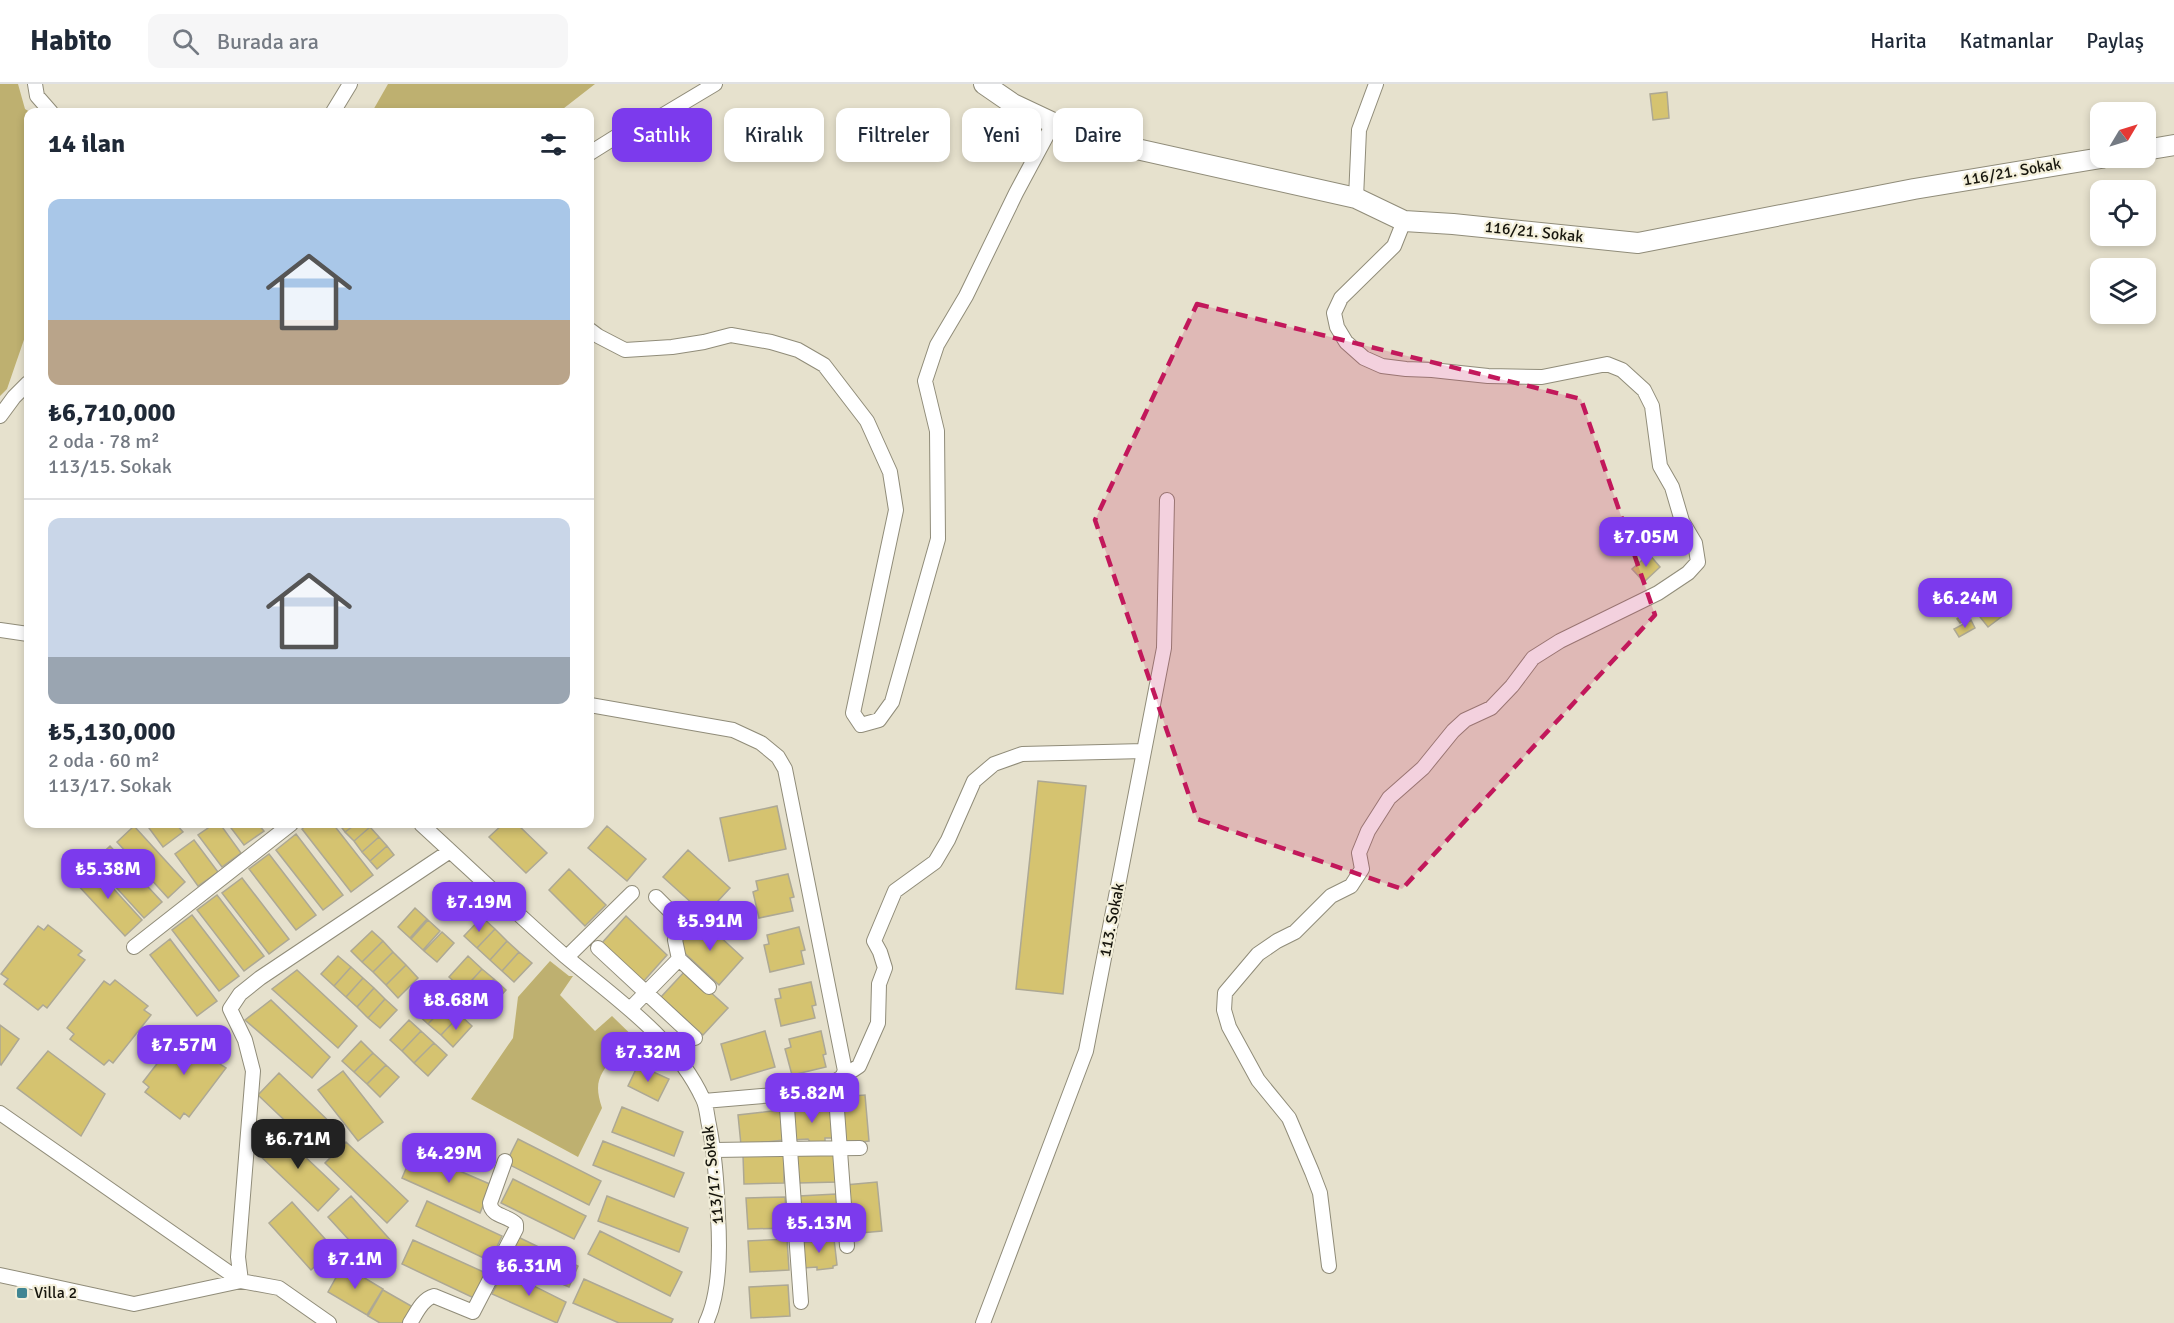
<!DOCTYPE html>
<html lang="tr">
<meta charset="utf-8">
<style>
:root{--surface:#fff;--page:#f6f6f7;--text:#1f2937;--muted:#747a83;--line:#e0e1e3;--accent:#7c3aed}
body{margin:0;font-family:Signika,sans-serif;background:var(--page);color:var(--text);height:100vh;display:flex;flex-direction:column;font-size:22px;white-space:nowrap}
*{box-sizing:border-box;margin:0}
p{font-size:20px;color:var(--muted)}
.icon{flex:none;width:33px;height:33px;fill:none;stroke:currentColor;stroke-width:2;stroke-linecap:round;stroke-linejoin:round}
.map{position:relative;flex:1;overflow:hidden}
.panel{position:absolute;left:24px;top:24px;width:570px;height:720px;display:flex;flex-direction:column;background:var(--surface);border-radius:12px;box-shadow:0 3px 9px #0003}
.panel>*{flex:none}
.top-card{position:absolute;left:612px;top:24px;width:570px;height:54px;display:flex;gap:12px}
.needle{width:39px;rotate:52deg}
.fabs{position:absolute;left:2090px;top:18px;display:grid;gap:12px}
.fabs a{display:grid;place-items:center;width:66px;height:66px;border-radius:12px;background:var(--surface);box-shadow:0 3px 9px #0003;font-size:30px}
.price{position:absolute;translate:-50% -51px;padding:0 14px;border-radius:12px;background:var(--accent);color:#fff;font-size:20px;line-height:39px;filter:drop-shadow(0 2px 3px #0008)}
.price::after{content:'';position:absolute;left:50%;top:36px;width:18px;height:14px;margin-left:-9px;background:inherit;clip-path:polygon(0 0,100% 0,50% 100%)}
.price.selected{background:#222;color:#fff}
ul{padding:0;list-style:none}
li{display:grid;align-content:center;gap:12px;height:318px;padding:0 24px}
li+li{border-top:2px solid var(--line)}
li span{display:grid;place-items:center;height:186px;border-radius:12px;color:#555}
li>.icon{margin-inline-start:auto}
span .icon{width:108px;height:108px;fill:#fffc;stroke-width:1}
li b{font-size:26px}
h2{display:flex;justify-content:space-between;align-items:center;height:72px;padding:0 24px;font-size:26px}
.tag{padding:0 21px;border-radius:12px;background:var(--surface);box-shadow:0 3px 9px #0003;font-size:21px;line-height:54px}
.tag.selected{background:var(--accent);color:#fff}
header{display:flex;align-items:center;gap:36px;box-sizing:border-box;height:84px;padding:0 30px;background:var(--surface);border-bottom:2px solid var(--line)}
header strong{font-size:28px}
nav{display:flex;gap:33px;margin-inline-start:auto;font-size:21px}
.search{width:420px;height:54px;background:var(--page);display:flex;align-items:center;gap:15px;box-sizing:border-box;padding:0 21px;border-radius:12px;color:var(--muted);font-size:22px}
.map>svg:first-child{display:block}
.green{fill:#beb070}
.building{fill:#d5c370;stroke:#ada894;stroke-width:1.5}
.lines{fill:none;stroke-linecap:round;stroke-linejoin:round}
.street-casing{stroke:#908c79;stroke-width:16}
.secondary-casing{stroke:#908c79;stroke-width:22}
.street{stroke:#fff;stroke-width:14}
.secondary{stroke:#fff;stroke-width:20}
.marked{fill:#c2185b;fill-opacity:0.2;stroke:#c2185b;stroke-width:4.5;stroke-dasharray:12 8;stroke-linejoin:round}
.poi-dot{fill:#418693;stroke:#f3efda;stroke-width:2}
.labels{text-anchor:middle;dominant-baseline:central;stroke-width:4.5;stroke-linejoin:round;paint-order:stroke}
.street-label{font-size:16px;fill:#16150d;stroke:#f3efda}
.poi-label{font-size:16px;fill:#16150d;stroke:#f3efda;text-anchor:start}
</style>
<header>
<strong>Habito</strong>
<div class="search"><svg class="icon" aria-label="search" viewBox="0 0 24 24"><circle cx="10" cy="10" r="6"/><path d="M15 15l6 6"/></svg>Burada ara</div>
<nav><a>Harita</a><a>Katmanlar</a><a>Paylaş</a></nav>
</header>
<div class="map">
<svg width="2174" height="1239" viewBox="0 0 2174 1239">
<rect width="100%" height="100%" fill="#e6e1cd"/>
<!-- green -->
<path class="green" d="M0 0H18L25 25 30 28 28 244 7 305 0 312Z
M388 0H595L559 28H372Z
M550 877 569 892H573L560 911 595 947 612 932 647 966 616 969C600 991 593 997 602 1024L578 1073 471 1015 513 954 518 913Z"/>
<!-- building -->
<path class="building" d="M1667 8 1669 34 1653 36 1650 10Z
M1649 470 1660 483 1644 498 1632 485Z
M1997 512 2009 527 1988 543 1976 528Z
M1970 526 1973 531 1960 539 1957 535Z
M1971 536 1975 544 1959 553 1954 545Z
M1038 697 1086 702 1063 910 1016 905Z
M777 722 786 765 729 777 720 734Z
M146 740H176L183 748 163 763Z
M214 740H220L241 769 222 783 198 751Z
M228 740H258L264 747 244 761Z
M308 740H333L373 791 351 808 302 745Z
M339 740H356L345 748Z
M356 740H367L370 743 354 757 345 748Z
M503 740H517L547 769 526 789 489 753Z
M134 742 185 798 168 814 117 758Z
M607 742 646 775 627 797 588 764Z
M370 743 379 753 362 768 354 757Z
M296 750 343 811 323 826 276 766Z
M379 753 387 762 370 777 362 768Z
M194 756 218 788 198 802 175 770Z
M110 762 162 818 144 834 93 778Z
M387 762 394 771 377 785 370 777Z
M688 766 730 804 705 831 663 793Z
M269 770 316 831 296 846 249 785Z
M91 780 142 836 125 852 74 797Z
M569 785 606 821 585 842 549 806Z
M788 790 794 813 790 814 793 827 759 834 753 808 758 806 756 797Z
M242 794 289 855 269 870 222 809Z
M217 811 264 872 244 887 197 826Z
M415 824 427 835 410 854 398 843Z
M192 831 239 892 219 907 172 846Z
M626 832 667 871 643 898 601 860Z
M482 833 495 845 477 864 464 852Z
M428 836 440 847 423 866 411 855Z
M702 836 743 874 719 901 677 862Z
M48 841 82 867 78 871 85 876 47 924 43 921 38 926 4 900 8 895 1 890 38 842 44 846Z
M799 843 805 866 801 867 804 880 770 888 764 861 769 860 767 851Z
M495 845 507 857 490 876 477 864Z
M372 847 383 857 362 878 351 867Z
M442 848 454 859 437 878 424 867Z
M170 855 217 917 197 932 150 871Z
M383 857 393 868 373 888 362 878Z
M507 857 519 868 502 887 490 876Z
M393 868 406 881 386 901 373 888Z
M519 868 532 879 514 898 502 887Z
M338 872 351 883 334 902 321 890Z
M468 872 482 885 463 906 449 893Z
M406 881 418 894 398 914 386 901Z
M351 883 363 894 346 913 334 902Z
M482 885 494 895 474 916 463 906Z
M297 886 357 942 338 964 272 905Z
M686 886 728 924 703 951 661 913Z
M363 894 374 904 357 923 346 913Z
M494 895 506 906 487 927 474 916Z
M115 896 148 922 144 926 151 931 113 979 109 976 104 981 70 955 74 950 67 944 104 897 110 901Z
M811 898 816 921 812 922 815 934 781 942 775 915 781 914 779 905Z
M374 904 385 915 368 934 357 923Z
M435 908 447 920 428 940 416 929Z
M385 915 397 926 380 944 368 934Z
M271 916 330 973 312 994 245 936Z
M447 920 460 931 441 951 428 940Z
M460 931 472 942 453 963 441 951Z
M409 936 421 947 402 967 390 956Z
M0 941 19 955 1 981 0 980Z
M421 947 434 959 414 979 402 967Z
M765 947 775 983 731 996 721 960Z
M821 947 826 970 823 971 826 983 792 991 785 965 791 963 789 955Z
M190 949 223 975 220 980 226 984 189 1033 184 1029 180 1035 145 1008 149 1003 143 998 180 950 185 955Z
M361 957 373 969 354 988 342 977Z
M434 959 447 971 428 992 414 979Z
M48 967 105 1010 81 1052 17 1004Z
M373 969 386 981 367 1000 354 988Z
M386 981 399 993 380 1013 367 1000Z
M638 981 669 995 658 1017 628 1002Z
M343 987 383 1038 358 1057 318 1006Z
M279 989 340 1048 320 1070 258 1011Z
M865 1011 869 1057 844 1060 839 1013Z
M832 1022 833 1054H825V1059H811L808 1055 791 1056 790 1023Z
M622 1023 683 1048 674 1072 612 1048Z
M780 1026 784 1056 741 1061 738 1031Z
M277 1046 339 1105 318 1127 256 1068Z
M518 1055 601 1097 589 1121 506 1079Z
M603 1057 684 1089 674 1113 593 1081Z
M346 1058 408 1117 387 1139 325 1079Z
M784 1070V1099L744 1100 743 1071Z
M837 1070 838 1098 798 1099 797 1071Z
M411 1073 445 1088 448 1082 492 1101 480 1129 402 1094Z
M513 1095 586 1132 574 1155 501 1119Z
M877 1098 882 1147 850 1150 845 1101Z
M836 1110 838 1139 828 1140 829 1146H815L814 1140 800 1141 799 1112Z
M351 1112 393 1159 370 1179 328 1133Z
M607 1112 688 1144 679 1168 598 1137Z
M785 1113 787 1144 748 1145 746 1114Z
M427 1117 502 1152 490 1177 416 1142Z
M292 1118 334 1165 311 1186 269 1139Z
M600 1147 682 1188 670 1212 588 1170Z
M516 1152 578 1182 569 1203 505 1175Z
M787 1155 789 1186 750 1188 748 1157Z
M834 1155 837 1181 833 1182V1184L817 1186V1183L803 1184 800 1159Z
M413 1156 488 1190 476 1215 402 1180Z
M343 1181 383 1205 367 1231 328 1208Z
M504 1187 566 1218 557 1239 492 1210Z
M584 1195 673 1235 671 1239H619L573 1219Z
M788 1201 790 1232 751 1234 749 1203Z
M383 1206 413 1223 404 1239H380L368 1232Z"/>
<g class="lines">
<!-- street casing -->
<g class="street-casing">
<path id="street" d="M35 0 37 12 51 28
M333 28 350 0
M590 69 622 49 648 40 715 0
M1356 114 1359 46 1376 0
M590 246 598 252 625 266 672 263 704 258 731 251 771 258 798 266 824 281 867 337 890 388 896 426 853 629 861 641 879 636 892 618 938 455 937 347 925 297 937 261 966 212 1016 109 1053 40
M0 332 14 313 28 299
M0 546 28 550
M590 621 733 646 761 659 778 673 785 685 845 987 842 993 829 1001 786 1010 704 1017
M421 740C469 784 516 829 565 872 615 914 675 954 703 1015 707 1023 707 1033 709 1041 715 1071 717 1101 718 1132 720 1164 720 1210 706 1239
M656 813 682 839 675 856 679 875
M134 863 291 740
M598 864 695 954
M567 873 632 809
M630 925 679 875 709 903
M845 987 853 986 859 982 878 939 879 900 885 884 880 868 874 857 895 807 935 778 948 756 974 697 994 680 1022 670 1144 667
M835 999 847 1162
M786 1010 801 1218
M0 1029 241 1197 279 1204 329 1239
M714 1066 860 1064
M1329 1182 1320 1109 1312 1088 1289 1034 1258 996 1229 943 1224 926 1225 909 1258 870 1277 857 1295 848 1331 812 1351 802 1362 785 1359 769 1368 747 1389 714 1423 684 1453 647 1465 636 1491 624 1512 602 1533 574 1560 557 1658 509 1688 489 1698 478 1695 459 1682 437 1672 403 1660 382 1652 322 1644 306 1622 286 1607 280 1542 293 1488 292 1432 286 1406 285 1382 282 1364 274 1346 258 1337 243 1334 229 1341 214 1394 162 1404 137
M0 1191 134 1220 241 1197
M241 1197 238 1173 253 987 245 956 230 925 240 910 260 894 450 767
M410 1239C416 1230 422 1215 434 1212L473 1228 516 1145V1140C508 1131 491 1133 490 1119L505 1077
M983 1239 1086 967 1164 564 1167 416"/>
</g>
<!-- secondary casing -->
<g class="secondary-casing">
<path id="secondary" d="M984 0 1013 20 1083 53 1356 114 1404 137 1453 140 1638 159 1914 105 2101 74
M2145 66 2174 61"/>
</g>
<!-- street -->
<use href="#street" class="street"/>
<!-- secondary -->
<use href="#secondary" class="secondary"/>
</g>
<!-- marked area -->
<path class="marked" d="M1197 220 1581 315 1655 531 1402 805 1197 735 1095 436Z"/>
<!-- markers -->
<rect class="poi-dot" x="16" y="1203" width="12" height="12" rx="3"/>
<g class="labels">
<!-- street labels -->
<g class="street-label">
<text transform="translate(2012 88) rotate(-10)">116/21. Sokak</text>
<text transform="translate(1534 148) rotate(6)">116/21. Sokak</text>
<text transform="translate(1112 836) rotate(-79)">113. Sokak</text>
<text transform="translate(713 1091) rotate(-96)">113/17. Sokak</text>
</g>
<!-- poi labels -->
<g class="poi-label">
<text x="34" y="1209">Villa 2</text>
</g>
</g>
</svg>
<div class="fabs">
<a><svg class="needle" viewBox="-14 -14 28 28"><path d="M0-13l5 13h-10z" fill="#e53935"/><path d="M0 13l5-13h-10z" fill="#747a83"/></svg></a>
<a><svg class="icon" aria-label="locate" viewBox="0 0 24 24"><circle cx="12" cy="12" r="6"/><path d="M12 2v4M12 18v4M2 12h4M18 12h4"/></svg></a>
<a><svg class="icon" aria-label="layers" viewBox="0 0 24 24"><path d="M12 4l9 5-9 5-9-5zM3 14l9 5 9-5"/></svg></a>
</div>
<b class="price" style="left:1646px;top:484px">₺7.05M</b>
<b class="price" style="left:1965px;top:545px">₺6.24M</b>
<b class="price" style="left:108px;top:816px">₺5.38M</b>
<b class="price" style="left:479px;top:849px">₺7.19M</b>
<b class="price" style="left:710px;top:868px">₺5.91M</b>
<b class="price" style="left:456px;top:947px">₺8.68M</b>
<b class="price" style="left:184px;top:992px">₺7.57M</b>
<b class="price" style="left:648px;top:999px">₺7.32M</b>
<b class="price" style="left:812px;top:1040px">₺5.82M</b>
<b class="price selected" style="left:298px;top:1086px">₺6.71M</b>
<b class="price" style="left:449px;top:1100px">₺4.29M</b>
<b class="price" style="left:819px;top:1170px">₺5.13M</b>
<b class="price" style="left:355px;top:1206px">₺7.1M</b>
<b class="price" style="left:529px;top:1213px">₺6.31M</b>
<div class="top-card">
<a class="tag selected">Satılık</a>
<a class="tag">Kiralık</a>
<a class="tag">Filtreler</a>
<a class="tag">Yeni</a>
<a class="tag">Daire</a>
</div>
<section class="panel">
<h2>14 ilan<svg class="icon" aria-label="filters" viewBox="0 0 24 24"><path d="M4 7h16M4 17h16"/><circle cx="9" cy="7" r="2"/><circle cx="15" cy="17" r="2"/></svg></h2>
<ul>
<li><span style="background:linear-gradient(#a9c7e8 65%,#b9a48a 0)"><svg class="icon" aria-label="home" viewBox="0 0 24 24"><path d="M3 11l9-7 9 7M6 9v11h12V9"/></svg></span><div><b>₺6,710,000</b><p>2 oda · 78 m²</p><p>113/15. Sokak</p></div></li>
<li><span style="background:linear-gradient(#c9d6e8 75%,#9aa5b1 0)"><svg class="icon" aria-label="home" viewBox="0 0 24 24"><path d="M3 11l9-7 9 7M6 9v11h12V9"/></svg></span><div><b>₺5,130,000</b><p>2 oda · 60 m²</p><p>113/17. Sokak</p></div></li>
</ul>
</section>
</div>
